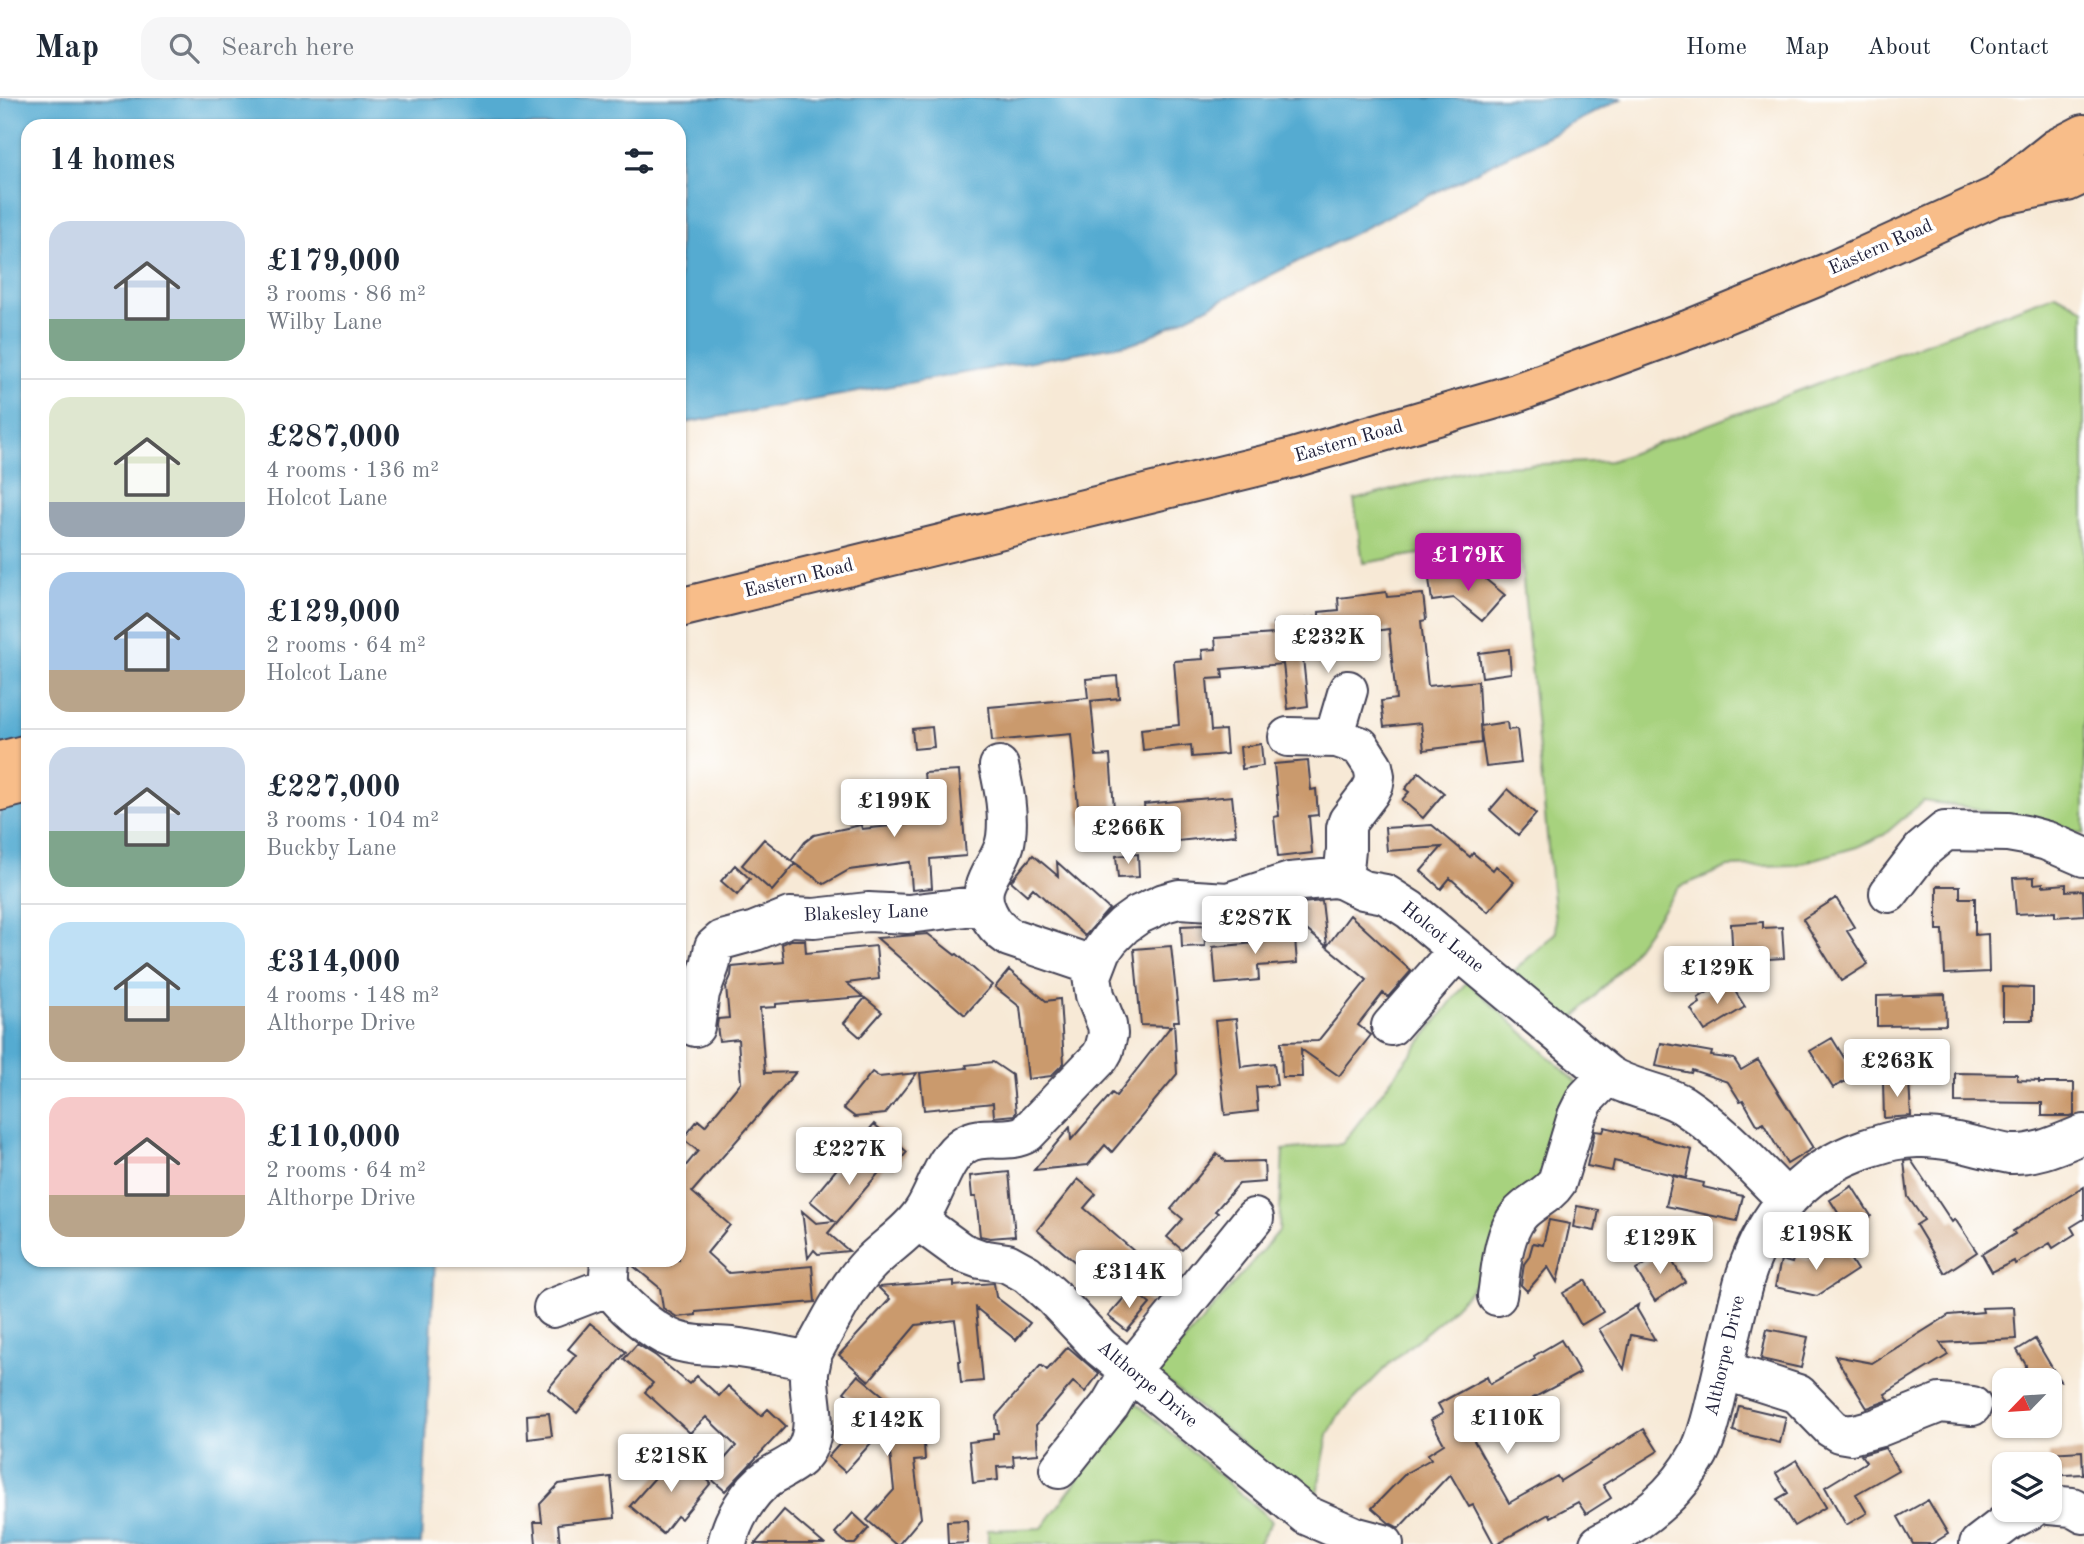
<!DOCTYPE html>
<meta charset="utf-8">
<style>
:root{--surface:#fff;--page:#f6f6f7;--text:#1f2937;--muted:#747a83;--line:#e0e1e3;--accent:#b5179e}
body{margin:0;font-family:"Old Standard TT",serif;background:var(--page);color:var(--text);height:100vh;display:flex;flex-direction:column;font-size:26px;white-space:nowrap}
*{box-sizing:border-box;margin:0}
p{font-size:23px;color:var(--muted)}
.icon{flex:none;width:38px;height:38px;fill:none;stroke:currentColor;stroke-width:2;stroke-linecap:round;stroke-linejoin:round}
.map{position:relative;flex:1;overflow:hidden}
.details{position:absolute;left:21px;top:21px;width:665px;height:1148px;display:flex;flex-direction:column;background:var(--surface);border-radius:21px;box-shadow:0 2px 5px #0004}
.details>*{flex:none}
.needle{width:46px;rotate:245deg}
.fabs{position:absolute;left:1992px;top:1270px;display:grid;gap:14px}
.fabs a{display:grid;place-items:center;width:70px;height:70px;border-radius:14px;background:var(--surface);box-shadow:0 2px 5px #0004;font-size:35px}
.price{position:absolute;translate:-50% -60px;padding:0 16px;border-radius:7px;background:#fff;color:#222;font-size:23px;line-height:46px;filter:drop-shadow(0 2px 4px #0008)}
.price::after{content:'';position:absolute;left:50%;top:42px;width:21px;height:16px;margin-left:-10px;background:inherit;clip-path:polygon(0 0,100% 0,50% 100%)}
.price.current{background:var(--accent);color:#fff}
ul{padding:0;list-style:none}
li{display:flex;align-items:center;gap:21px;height:175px;padding:0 28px}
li+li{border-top:2px solid var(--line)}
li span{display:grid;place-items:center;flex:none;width:196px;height:140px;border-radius:21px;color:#555}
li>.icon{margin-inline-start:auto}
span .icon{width:84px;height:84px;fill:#fffc;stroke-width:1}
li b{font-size:30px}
h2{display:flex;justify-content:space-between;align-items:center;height:84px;padding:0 28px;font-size:30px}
header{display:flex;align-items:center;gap:42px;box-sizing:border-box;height:98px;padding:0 35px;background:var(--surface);border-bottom:2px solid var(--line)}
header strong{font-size:33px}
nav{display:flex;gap:38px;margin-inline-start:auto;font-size:24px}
.search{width:490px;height:63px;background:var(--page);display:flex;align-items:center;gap:18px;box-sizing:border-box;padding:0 24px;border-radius:21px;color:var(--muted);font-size:26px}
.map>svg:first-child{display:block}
.green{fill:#a7d27e;stroke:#647a5c;stroke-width:2}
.water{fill:#55abd1;stroke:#3c6686;stroke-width:2}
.building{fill:#ca9a6d}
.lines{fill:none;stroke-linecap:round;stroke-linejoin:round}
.minor-casing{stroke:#424052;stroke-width:42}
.major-casing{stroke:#424052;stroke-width:42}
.minor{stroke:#fff;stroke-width:38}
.major{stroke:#f8bd89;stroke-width:38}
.labels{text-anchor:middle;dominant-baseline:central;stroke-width:7;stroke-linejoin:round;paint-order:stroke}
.street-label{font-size:19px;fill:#22223b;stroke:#fff}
</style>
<header>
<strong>Map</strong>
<div class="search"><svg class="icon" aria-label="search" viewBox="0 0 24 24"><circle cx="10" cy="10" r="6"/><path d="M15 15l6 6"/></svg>Search here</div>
<nav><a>Home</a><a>Map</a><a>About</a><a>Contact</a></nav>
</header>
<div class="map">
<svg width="2084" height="1446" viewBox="0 0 2084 1446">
<rect width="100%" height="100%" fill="#fff"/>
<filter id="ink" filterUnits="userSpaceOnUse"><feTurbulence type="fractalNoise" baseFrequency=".0143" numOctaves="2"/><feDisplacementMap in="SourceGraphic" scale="14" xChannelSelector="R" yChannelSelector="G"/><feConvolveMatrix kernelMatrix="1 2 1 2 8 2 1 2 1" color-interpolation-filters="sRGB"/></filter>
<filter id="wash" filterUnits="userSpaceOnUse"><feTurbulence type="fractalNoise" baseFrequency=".00686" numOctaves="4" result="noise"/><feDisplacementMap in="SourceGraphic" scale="28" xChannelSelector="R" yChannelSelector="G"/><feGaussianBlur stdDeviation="1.57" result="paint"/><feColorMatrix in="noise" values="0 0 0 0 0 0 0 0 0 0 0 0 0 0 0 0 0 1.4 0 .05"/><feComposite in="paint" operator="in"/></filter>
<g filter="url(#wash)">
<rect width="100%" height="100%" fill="#f7e9d6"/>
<!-- green -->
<path class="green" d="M2056 196 2084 211V736L1972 710 1923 703 1884 737 1857 749 1794 767 1728 769 1679 789 1622 869 1568 927 1511 876 1556 834 1519 440 1363 465 1354 402 1480 369 1611 363Z
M1467 883 1581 988 1548 1084 1484 1178 1443 1220 1390 1265 1338 1318 1328 1337 1315 1406 1157 1275 1279 1133 1283 1052 1342 1046Z
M1135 1304 1272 1423 1258 1446H988V1432L1042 1430Z"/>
<!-- water -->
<path class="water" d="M0 0H1623L1138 244 679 326V28H28V1162H435L421 1446H0Z"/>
<g id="blocks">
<!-- building -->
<path class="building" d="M1472 470 1505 497 1482 523 1454 500 1432 503 1429 481 1465 478Z
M1386 494 1387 499 1423 496 1426 522 1421 523 1428 588 1478 583 1481 645 1424 652 1421 625 1384 629 1381 603 1396 601 1389 531 1333 539 1335 556 1303 560 1308 608 1288 611 1283 566 1222 571 1223 580 1207 581 1211 633 1225 632 1227 656 1192 659 1191 647 1143 652 1141 631 1179 627 1174 563 1203 561 1202 552 1216 551 1215 540 1275 536 1273 525 1319 519V514L1339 512 1338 500Z
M1509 551 1511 575 1482 579 1479 555Z
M1117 578 1119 600 1091 603 1096 658 1110 657 1114 711 1102 712 1104 727 1080 729 1071 636 992 643 989 609 1088 600 1086 581Z
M1507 624 1508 632 1517 631 1521 665 1486 669 1480 628Z
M932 629 934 649 914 651 912 631Z
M1261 646 1263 668 1242 671 1240 649Z
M1308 663 1311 692 1316 691 1318 717 1309 718 1312 755 1278 759 1274 719 1279 718 1274 666Z
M959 673 966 758 930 761 932 790 912 792 910 764 849 772 824 786 791 763 805 744 814 737 861 727 862 731 929 724 924 675Z
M1419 674 1444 695 1423 720 1402 702 1409 694 1405 691Z
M1508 691 1536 716 1518 737 1490 712Z
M1232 698 1236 737 1148 746 1144 706Z
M1432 727 1470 759 1473 755 1493 772 1496 768 1514 784 1488 814 1450 780 1441 791 1421 773 1442 749 1387 753 1385 730Z
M764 741 795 766 772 793 742 767Z
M1138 756 1139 779 1118 780 1116 758Z
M1033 757 1058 778 1057 764 1109 811 1085 838 1033 790 1027 797 1011 783Z
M735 767 750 781 737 797 721 783Z
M2034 779V786L2043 785V788L2066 786V793L2083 792 2084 817 2055 819V814L2016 816 2013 780Z
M1937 788H1960V800H1975V837L1988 836 1989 874 1945 876 1943 832H1937Z
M1836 800 1854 829 1847 833 1868 866 1841 883 1803 821Z
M1322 803 1327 848 1350 817 1411 873 1388 899 1383 895 1358 927 1371 937 1339 978 1301 951 1302 979H1282L1281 944 1318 943 1367 882 1303 829 1302 805Z
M1763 824V830L1782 829 1784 860 1733 863 1731 826Z
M1204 827 1205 848 1182 849 1181 828Z
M1294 829 1297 865 1258 868 1259 882 1216 886 1213 849 1255 845 1253 833Z
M928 836 955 857 957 856 992 887 965 917 877 840Z
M791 842H805L806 855 876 848 879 881 847 885 863 899 776 906V909L760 910 765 975 796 974 692 1094 730 1127 707 1155 729 1175 812 1168 815 1204 696 1214V1217L677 1219 663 1210 660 1190 632 1167V1162H679V1076L698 1053 683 1041 698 1022 705 1028 741 984 738 941 719 943 717 927 718 921 729 920 726 889 731 878 732 869 784 864 782 846Z
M1171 848 1179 923H1174L1177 976 1112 1054 1105 1047 1088 1067 1034 1072 1070 1029 1071 1042 1112 995 1116 998 1171 928 1141 927 1134 851Z
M1009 872 1046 903 1060 901 1064 965 1051 978 1028 981 1020 909 995 889Z
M1728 882 1745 909 1705 933 1691 911 1700 905 1698 900Z
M2003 889 2033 890V922H2003Z
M1945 896 1946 927 1877 928V898Z
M865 900 882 914 860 939 844 925Z
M1236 921 1241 969 1274 965 1277 987 1256 989 1258 1013 1225 1017 1215 923Z
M1832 940 1846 963 1882 960 1884 981 1844 984 1833 990 1810 953Z
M1661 945 1712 954 1711 958 1734 961 1741 972 1758 962 1813 1050 1787 1066 1763 1025 1758 1028 1743 1002 1740 1003 1728 984 1692 972 1691 975 1656 968Z
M993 964 1012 977 1016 1015 1014 1017 994 1019 993 1005 924 1012 920 975 967 970 966 967Z
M872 974 879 979 917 975 885 1016 855 1019 843 1010Z
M1955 975 2017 976V982L2039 983V985H2074V1017L2069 1018H2042V1005L1955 1004Z
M1883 983H1909L1911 1018 1884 1020Z
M874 1026 907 1054 894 1070 887 1065 828 1135 849 1153 818 1156 814 1152 808 1160 802 1113 816 1125 834 1123 810 1103Z
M1605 1029 1692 1052 1686 1080 1614 1063 1612 1073 1587 1068 1595 1033 1603 1034Z
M1217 1056 1227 1064 1264 1063 1265 1084 1239 1086 1215 1113 1218 1115 1182 1152 1167 1139 1183 1121 1171 1111Z
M1911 1062 1952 1124 1955 1121 1977 1154 1945 1175 1916 1127 1924 1122 1908 1099 1904 1063Z
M1009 1074 1015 1138 990 1140 980 1138 976 1099H972L970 1078Z
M1673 1078 1704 1085 1703 1089 1743 1098 1737 1123 1666 1108Z
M1078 1081 1096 1096 1084 1110 1150 1167 1125 1196 1081 1157 1075 1164 1037 1132Z
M1852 1088 1871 1118 1849 1132 1830 1102Z
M2084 1089V1121L2071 1129 2075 1136 2053 1150 2050 1145 2015 1166 2014 1163 1992 1174 1982 1156 2015 1136 2013 1133Z
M1577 1108 1599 1112 1595 1133 1573 1129Z
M1549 1122 1570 1126 1557 1184 1548 1169 1527 1193 1521 1187 1524 1166 1529 1159 1533 1145 1543 1147Z
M1839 1143 1857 1172 1817 1198 1775 1189 1781 1162 1792 1165 1794 1159 1808 1162Z
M1666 1153 1685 1184 1655 1203 1636 1172Z
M1585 1182 1603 1214 1581 1227 1563 1195Z
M954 1183V1188L994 1185 996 1199 1030 1225 1016 1242 976 1210 983 1283 961 1285 959 1263H961L955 1222 916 1227 869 1283 839 1257 890 1201 878 1189Z
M1132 1191 1150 1206 1127 1233 1108 1218Z
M1638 1207 1637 1211 1655 1242 1631 1237 1624 1271 1599 1231Z
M2014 1209 2016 1241 1940 1245 1948 1257 1885 1296 1889 1302 1870 1309 1867 1310 1835 1258 1872 1265 1949 1217 1983 1214 1982 1210Z
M590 1225 626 1254 577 1315 548 1291 576 1257 568 1251Z
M1767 1231 1808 1239 1801 1270 1761 1261Z
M2035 1241 2060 1283H2026V1267L2017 1252Z
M1561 1242 1580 1275 1469 1334 1509 1405 1557 1378 1560 1383 1644 1331 1658 1353 1603 1387 1611 1400 1586 1416 1578 1404 1550 1419 1549 1416 1496 1446H1494L1473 1407 1469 1409 1450 1376 1399 1430 1389 1425 1372 1410 1406 1375 1431 1361 1428 1356 1444 1346 1431 1322 1443 1315 1438 1306 1487 1279 1490 1286 1535 1261 1534 1258Z
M637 1246 656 1258 689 1286 697 1278 719 1298 728 1288 761 1318 768 1311 786 1328 725 1393 709 1379 736 1348 706 1319 690 1335 645 1294 653 1285 624 1261Z
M1068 1249 1099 1276 1085 1294 1073 1284 1036 1327 1038 1356 1013 1358 1014 1368 997 1369 998 1382 973 1385 969 1344 993 1341V1335H998L996 1318 1041 1267 1047 1272Z
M858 1277 896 1308 905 1307 908 1329 923 1328 925 1362 914 1363 921 1420 899 1446H895L867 1422 894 1392 887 1327 845 1374 828 1359 868 1314 844 1294Z
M1739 1308 1786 1319 1780 1345 1733 1333Z
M549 1315 552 1338 528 1341 527 1317Z
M1885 1350 1898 1372 1856 1396 1867 1415 1846 1427 1825 1389 1866 1364 1861 1357Z
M2082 1353 2083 1376 2049 1378V1355Z
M676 1356 711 1385 681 1421 677 1418 663 1436 630 1408Z
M1797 1362 1826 1409 1794 1428 1777 1401 1788 1395 1776 1375Z
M611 1379 615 1420 558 1426 560 1446H536L534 1424H542L540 1406 559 1386Z
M1928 1402 1948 1436 1932 1446H1913L1898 1419Z
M784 1412 824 1446H755Z
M853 1415 869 1430 855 1446H847L835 1435Z
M967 1422 968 1445 948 1446 947 1423Z"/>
</g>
</g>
<g filter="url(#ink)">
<use href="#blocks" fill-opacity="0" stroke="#424052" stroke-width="2"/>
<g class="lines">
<!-- minor casing -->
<g class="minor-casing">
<path id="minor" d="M1288 639 1337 640
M999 668C1004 691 1009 715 1006 739 1003 768 972 784 988 815 993 826 1000 833 1009 839L1095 868
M1343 782 1346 751V730L1348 723 1370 694 1374 686 1375 678 1373 668 1360 648 1337 640 1338 626 1348 592
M1889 795 1922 752 1945 733 2008 734 2025 737 2047 743 2084 759
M1391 928 1457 853
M695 929 700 895 710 868 714 849 722 842 755 833 790 819 814 820 868 814 908 816 983 807
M917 1122 961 1154 980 1161 1007 1165 1027 1176 1053 1199 1100 1249 1306 1417 1354 1438 1384 1446
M610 1162C610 1171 607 1181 611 1189 619 1206 654 1234 672 1241 690 1249 712 1247 731 1249 758 1252 784 1258 811 1263
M1497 1198C1501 1173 1502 1138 1519 1117 1530 1104 1548 1098 1557 1084L1577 1018 1586 1000 1608 977
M553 1210 610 1188
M1723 1272 1798 1296 1831 1330 1839 1335 1851 1337 1877 1330 1940 1305 1972 1308
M1059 1371 1110 1307 1130 1273 1254 1120
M2049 1407 2072 1409 2084 1416
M727 1446C732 1422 749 1393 769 1379 783 1370 799 1365 807 1350 819 1325 808 1300 809 1275 810 1268 812 1261 813 1254 830 1224 844 1193 868 1167 885 1149 908 1136 922 1115 937 1094 942 1061 964 1047 983 1034 1008 1047 1027 1035L1100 959 1104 952 1108 936 1107 927 1095 897 1092 878 1102 852 1110 841 1124 827 1138 817 1164 805 1179 801 1228 804 1290 784 1334 780 1343 782 1363 792 1385 796 1410 812 1608 977C1631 992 1660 993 1683 1007 1721 1032 1754 1069 1786 1101
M1599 1446C1640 1424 1676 1398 1699 1355 1710 1333 1714 1308 1720 1284 1726 1257 1733 1229 1739 1202 1755 1131 1794 1075 1865 1051 1883 1045 1902 1039 1922 1040 1952 1040 1981 1051 2010 1056 2037 1057 2059 1046 2084 1036
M1979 1446 2009 1423 2030 1412"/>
</g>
<!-- major casing -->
<g class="major-casing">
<path id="major" d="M2001 94 2055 51 2084 36
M679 510 1293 360 1513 296 1690 231 1829 174 1994 99 2067 84 2084 76
M0 663 28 656
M0 693 28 686"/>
</g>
<!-- minor -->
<use href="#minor" class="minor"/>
<!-- major -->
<use href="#major" class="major"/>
</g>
</g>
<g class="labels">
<!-- street labels -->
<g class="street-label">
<text transform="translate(1881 150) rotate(-24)">Eastern Road</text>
<text transform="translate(1349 344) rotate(-16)">Eastern Road</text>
<text transform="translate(799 481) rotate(-14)">Eastern Road</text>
<text transform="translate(866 816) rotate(-2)">Blakesley Lane</text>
<text transform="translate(1442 840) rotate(39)">Holcot Lane</text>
<text transform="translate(1726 1258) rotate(-77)">Althorpe Drive</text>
<text transform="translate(1147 1287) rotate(40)">Althorpe Drive</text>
</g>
</g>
</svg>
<div class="fabs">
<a><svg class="needle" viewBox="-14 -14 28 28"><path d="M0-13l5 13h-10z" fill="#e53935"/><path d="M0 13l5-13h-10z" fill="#747a83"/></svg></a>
<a><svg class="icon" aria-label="layers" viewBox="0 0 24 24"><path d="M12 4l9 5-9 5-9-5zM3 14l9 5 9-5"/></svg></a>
</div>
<b class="price current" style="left:1468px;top:495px">£179K</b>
<b class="price" style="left:1328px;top:577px">£232K</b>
<b class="price" style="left:894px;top:741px">£199K</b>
<b class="price" style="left:1128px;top:768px">£266K</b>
<b class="price" style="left:1255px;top:858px">£287K</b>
<b class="price" style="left:1717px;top:908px">£129K</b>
<b class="price" style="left:1897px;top:1001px">£263K</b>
<b class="price" style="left:849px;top:1089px">£227K</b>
<b class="price" style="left:1816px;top:1174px">£198K</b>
<b class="price" style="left:1660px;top:1178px">£129K</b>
<b class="price" style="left:1129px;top:1212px">£314K</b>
<b class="price" style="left:1507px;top:1358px">£110K</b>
<b class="price" style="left:887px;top:1360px">£142K</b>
<b class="price" style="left:671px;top:1396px">£218K</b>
<section class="details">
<h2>14 homes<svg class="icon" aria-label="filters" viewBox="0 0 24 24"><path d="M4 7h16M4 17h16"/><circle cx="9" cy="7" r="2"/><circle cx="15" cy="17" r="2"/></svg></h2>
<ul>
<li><span style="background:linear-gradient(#c9d6e8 70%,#7fa58c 0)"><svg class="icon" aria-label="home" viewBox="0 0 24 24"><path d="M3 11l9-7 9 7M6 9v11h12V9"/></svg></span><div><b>£179,000</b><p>3 rooms · 86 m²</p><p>Wilby Lane</p></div></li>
<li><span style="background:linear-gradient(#dfe7d0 75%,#9aa5b1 0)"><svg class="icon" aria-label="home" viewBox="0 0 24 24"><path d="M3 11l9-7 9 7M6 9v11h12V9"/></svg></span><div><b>£287,000</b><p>4 rooms · 136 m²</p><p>Holcot Lane</p></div></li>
<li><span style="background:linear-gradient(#a9c7e8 70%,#b9a48a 0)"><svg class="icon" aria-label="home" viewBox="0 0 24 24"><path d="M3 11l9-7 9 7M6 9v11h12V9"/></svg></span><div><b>£129,000</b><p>2 rooms · 64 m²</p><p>Holcot Lane</p></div></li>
<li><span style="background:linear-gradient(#c9d6e8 60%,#7fa58c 0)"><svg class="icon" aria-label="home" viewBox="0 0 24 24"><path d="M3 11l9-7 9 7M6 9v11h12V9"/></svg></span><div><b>£227,000</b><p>3 rooms · 104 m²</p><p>Buckby Lane</p></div></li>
<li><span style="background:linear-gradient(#bfe0f5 60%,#b9a48a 0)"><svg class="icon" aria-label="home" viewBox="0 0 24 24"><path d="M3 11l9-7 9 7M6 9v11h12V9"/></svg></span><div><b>£314,000</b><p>4 rooms · 148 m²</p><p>Althorpe Drive</p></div></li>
<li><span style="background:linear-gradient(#f6c9c9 70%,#b9a48a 0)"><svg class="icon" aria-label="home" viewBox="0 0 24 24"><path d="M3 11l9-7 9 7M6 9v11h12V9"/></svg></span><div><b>£110,000</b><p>2 rooms · 64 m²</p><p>Althorpe Drive</p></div></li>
</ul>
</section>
</div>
